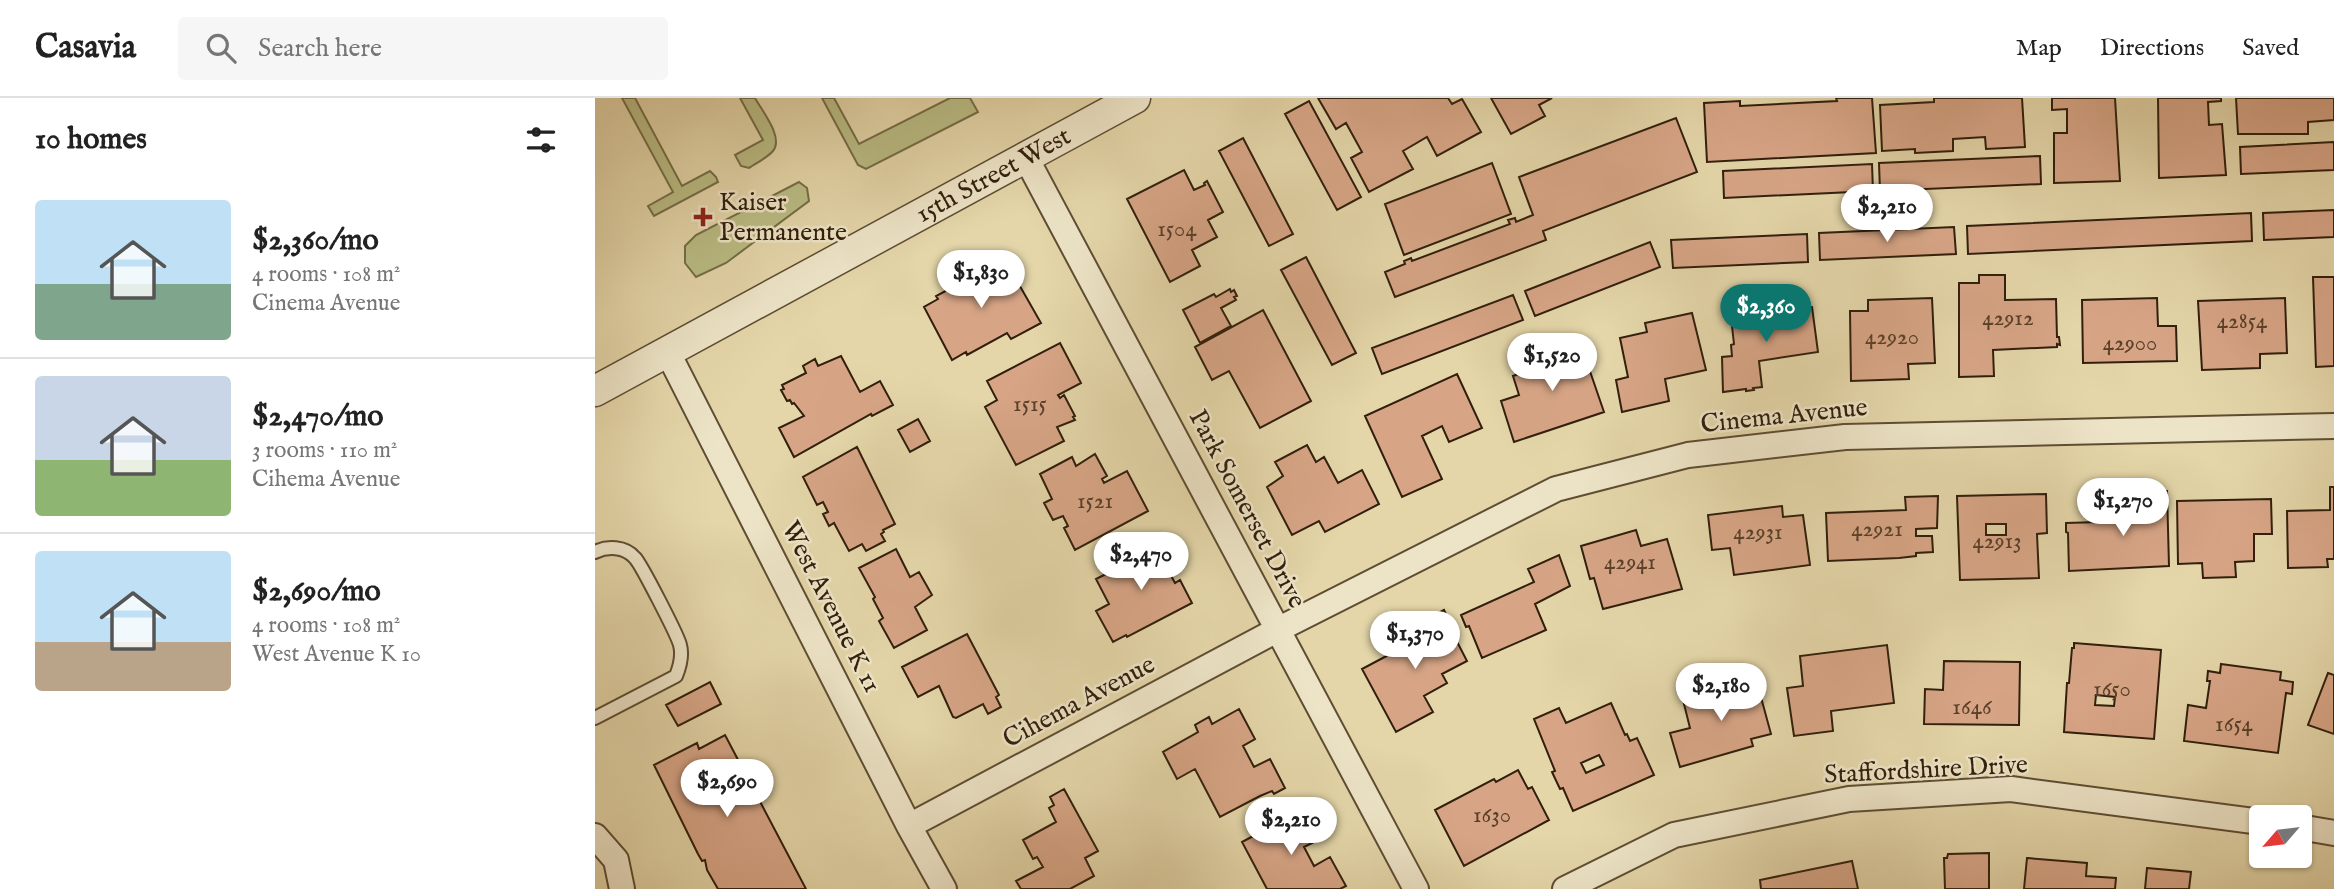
<!DOCTYPE html>
<meta charset="utf-8">
<style>
:root{--surface:#fff;--page:#f6f6f6;--text:#222;--muted:#767676;--line:#e0e0e0;--accent:#0f766e}
body{margin:0;font-family:"IM FELL English",serif;background:var(--page);color:var(--text);height:100vh;display:flex;flex-direction:column;font-size:26px;white-space:nowrap}
*{box-sizing:border-box;margin:0}
p{font-size:23px;color:var(--muted)}
.icon{flex:none;width:38px;height:38px;fill:none;stroke:currentColor;stroke-width:2;stroke-linecap:round;stroke-linejoin:round}
.map{position:relative;flex:1;overflow:hidden}
.panel{display:flex;flex-direction:column;background:var(--surface);width:595px}
.panel>*{flex:none}
.needle{width:46px;rotate:242deg}
.buttons{position:absolute;left:1654px;top:707px;display:grid;gap:14px}
.buttons a{display:grid;place-items:center;width:63px;height:63px;border-radius:7px;background:var(--surface);box-shadow:0 2px 5px #0004;font-size:35px}
.price{position:absolute;translate:-50% -60px;padding:0 16px;border-radius:24px;background:#fff;color:#222;font-size:23px;line-height:46px;filter:drop-shadow(0 2px 4px #0008)}
.price::after{content:'';position:absolute;left:50%;top:42px;width:21px;height:16px;margin-left:-10px;background:inherit;clip-path:polygon(0 0,100% 0,50% 100%)}
.price.selected{background:var(--accent);color:#fff}
ul{padding:0;list-style:none}
li{display:flex;align-items:center;gap:21px;height:175px;padding:0 35px}
li+li{border-top:2px solid var(--line)}
li span{display:grid;place-items:center;flex:none;width:196px;height:140px;border-radius:7px;color:#555}
li>.icon{margin-inline-start:auto}
span .icon{width:84px;height:84px;fill:#fffc;stroke-width:1}
li b{font-size:30px}
h2{display:flex;justify-content:space-between;align-items:center;height:84px;padding:0 35px;font-size:30px}
header{display:flex;align-items:center;gap:42px;box-sizing:border-box;height:98px;padding:0 35px;background:var(--surface);border-bottom:2px solid var(--line)}
header strong{font-size:33px}
nav{display:flex;gap:38px;margin-inline-start:auto;font-size:24px}
.search{width:490px;height:63px;background:var(--page);display:flex;align-items:center;gap:18px;box-sizing:border-box;padding:0 24px;border-radius:7px;color:var(--muted);font-size:26px}
main{display:flex;flex:1;min-height:0}
.map>svg:first-child{display:block}
.green{fill:#babc84;stroke:#766e48;stroke-width:2}
.building{fill:#d7a586;stroke:#311f0c;stroke-width:2;fill-rule:evenodd}
.lines{fill:none;stroke-linecap:round;stroke-linejoin:round}
.service-casing{stroke:#5e4d33;stroke-width:16}
.minor-casing{stroke:#5e4d33;stroke-width:28}
.tertiary-casing{stroke:#5e4d33;stroke-width:33}
.service{stroke:#ede4c7;stroke-width:12}
.minor{stroke:#ede4c7;stroke-width:24}
.tertiary{stroke:#ede4c7;stroke-width:30}
.poi-dot{fill:#8f2418;stroke:#ede4c7;stroke-width:2.5}
.labels{text-anchor:middle;dominant-baseline:central;stroke-width:5;stroke-linejoin:round;paint-order:stroke}
.number-label{font-size:23px;fill:#5a402a}
.street-label{font-size:26px;fill:#311f0c;stroke:#ede4c7}
.poi-label{font-size:26px;fill:#311f0c;stroke:#ede4c7;text-anchor:start}
</style>
<header>
<strong>Casavia</strong>
<div class="search"><svg class="icon" aria-label="search" viewBox="0 0 24 24"><circle cx="10" cy="10" r="6"/><path d="M15 15l6 6"/></svg>Search here</div>
<nav><a>Map</a><a>Directions</a><a>Saved</a></nav>
</header>
<main>
<section class="panel">
<h2>10 homes<svg class="icon" aria-label="filters" viewBox="0 0 24 24"><path d="M4 7h16M4 17h16"/><circle cx="9" cy="7" r="2"/><circle cx="15" cy="17" r="2"/></svg></h2>
<ul>
<li><span style="background:linear-gradient(#bfe0f5 60%,#7fa58c 0)"><svg class="icon" aria-label="home" viewBox="0 0 24 24"><path d="M3 11l9-7 9 7M6 9v11h12V9"/></svg></span><div><b>$2,360/mo</b><p>4 rooms · 108 m²</p><p>Cinema Avenue</p></div></li>
<li><span style="background:linear-gradient(#c9d6e8 60%,#8fb573 0)"><svg class="icon" aria-label="home" viewBox="0 0 24 24"><path d="M3 11l9-7 9 7M6 9v11h12V9"/></svg></span><div><b>$2,470/mo</b><p>3 rooms · 110 m²</p><p>Cihema Avenue</p></div></li>
<li><span style="background:linear-gradient(#bfe0f5 65%,#b9a48a 0)"><svg class="icon" aria-label="home" viewBox="0 0 24 24"><path d="M3 11l9-7 9 7M6 9v11h12V9"/></svg></span><div><b>$2,690/mo</b><p>4 rooms · 108 m²</p><p>West Avenue K 10</p></div></li>
</ul>
</section>
<div class="map">
<svg width="1739" height="791" viewBox="0 0 1739 791">
<rect width="100%" height="100%" fill="#e4d6a9"/>
<filter id="stains"><feTurbulence type="fractalNoise" baseFrequency=".00286" numOctaves="4"/><feColorMatrix values="0 0 0 0 .2 0 0 0 0 .09 0 0 0 0 .02 0 0 0 .5 -.17"/></filter>
<radialGradient id="worn" r=".72"><stop offset=".6" stop-color="#630" stop-opacity="0"/><stop offset="1" stop-color="#630" stop-opacity=".3"/></radialGradient>
<!-- green -->
<path class="green" d="M27 0H40L87 88 115 73 121 79 123 84 59 118 53 108 78 94Z
M145 0H160C167 13 189 39 178 53 172 60 161 65 154 70L146 68 140 57 168 42Z
M227 0H239L264 46 355 0H375L383 14 271 71 263 67Z
M204 84 212 90 214 103 131 165 101 179 90 165V148L101 137Z"/>
<!-- building -->
<path class="building" d="M723 0H853L857 6 867 1 886 34 842 58 832 39 808 53 818 71 774 94 756 60 767 54 751 25 741 31Z
M896 0H957L944 7 950 18 916 36Z
M1241 0H1277L1281 55 1112 64 1109 5 1145 3V8L1242 3Z
M1339 0H1427L1430 49 1391 51 1390 39 1358 41V53L1320 55V51L1287 53 1285 7 1339 4Z
M1457 0H1520L1525 83 1459 85V35H1472V11L1457 12Z
M1563 0H1626V3L1613 4 1614 27 1627 26 1631 77 1564 80Z
M1641 0H1739V22L1713 24V36H1643Z
M714 3 766 99 742 112 690 16Z
M1081 20 1102 74 948 133 951 142 800 199 790 174 810 166 809 163 816 160 817 163 915 126 913 122 920 120 921 124 938 117 924 79Z
M648 40 698 136 674 148 624 53Z
M1739 44V72L1646 76 1645 49Z
M1445 58 1446 86 1285 93 1284 65Z
M897 65 916 116 809 157 790 106Z
M1277 66 1278 93 1129 100 1128 73Z
M589 72 599 92 610 87 609 85 612 83 628 114 613 122 622 139 597 152 605 168 575 184 532 101Z
M1739 112V139L1669 142 1668 115Z
M1656 115 1657 143 1373 156 1372 128Z
M1359 129 1361 156 1225 162 1224 135Z
M1212 136 1213 164 1078 170 1076 142Z
M1055 144 1065 169 940 218 930 193Z
M711 159 761 255 737 267 686 172Z
M410 162 446 225 416 241 412 235 372 257 371 254 357 262 329 209 343 201 341 198 360 188 357 182 363 179 362 177 375 172 379 179Z
M1384 177H1410V202L1461 201 1462 239H1464L1465 247 1462 246V249L1398 252 1399 278 1364 279V185H1384Z
M1718 179H1739V268L1721 269Z
M635 191 636 194 639 192 642 198 639 199 641 202 626 210 636 228 605 245 588 212 619 196 621 199Z
M918 197 928 222 787 276 777 250Z
M1337 200 1340 265 1313 266 1314 281 1256 283 1255 213H1273V202Z
M1562 200 1563 228H1581L1582 263 1488 265 1487 202Z
M1690 200 1692 255 1665 256V270L1607 272 1603 203Z
M1217 209 1223 254 1164 263 1167 289 1158 290 1159 292 1151 293V291L1128 294 1127 259 1137 258 1136 247 1139 246 1136 219Z
M668 212 716 303 665 330 634 273 617 282 600 249Z
M1097 215 1111 272 1070 281 1074 303 1027 314 1021 282 1033 279 1025 240 1052 234 1050 225Z
M983 244 986 253H988L1009 314 919 344 906 303 924 297 918 278 933 273 929 262Z
M465 245 486 285 463 297 465 300 469 297 480 318 478 319 480 322 462 329 469 343 421 367 390 309 402 302 392 283Z
M246 258 265 294 285 283 298 307 277 318 276 316 199 359 184 330 209 318 199 305 197 306 195 302 192 303 186 292 189 291 187 287 211 275 208 268 220 261 223 268Z
M862 276 887 330 854 344 847 328 827 338 847 381 807 399 770 318Z
M323 321 335 343 315 354 303 332Z
M712 347 721 364 729 359 743 385 767 372 784 406 730 434 724 423 697 437 672 389 688 378 680 364Z
M262 349 300 426 288 432 289 434 286 436 290 443 271 453 267 446 254 453 239 425 234 428 228 416 233 414 228 404 222 407 208 379Z
M500 356 512 378 507 381 509 385 532 373 553 413 480 452 469 430 473 428 468 418 458 422 449 405 457 401 445 376 477 359 481 368Z
M1735 389H1739V461H1732L1733 469 1693 470 1692 413 1735 412Z
M1572 393 1574 468 1474 473 1473 435 1471 434V425L1538 423 1537 394Z
M1451 396 1452 435 1442 436 1444 480 1365 482 1362 398ZM1391 426H1411V437H1391Z
M1343 398 1342 430 1321 431V438H1337L1338 454 1321 455V458L1304 460 1233 463 1231 415 1311 412 1310 399Z
M1676 401 1677 436H1659V463L1640 464 1641 479 1608 480 1607 465 1583 466 1582 403Z
M1187 408 1188 419 1208 417 1215 467 1139 477 1135 450 1117 452 1113 417Z
M1041 432 1046 448 1072 441 1087 491 1008 511 999 480 995 481 986 448Z
M567 439 581 467 573 472 580 485 585 482 597 505 532 539 531 537 518 544 501 513 514 506 501 481 541 461 538 454Z
M301 451 315 479 324 474 337 497 320 509 332 532 299 550 284 523 288 520 278 501 280 499 264 470Z
M964 457 975 488 940 506 951 532 887 560 874 528 871 529 866 517 939 484 933 471Z
M849 512 858 531 856 532 872 563 847 576 852 585 829 598 838 614 801 634 767 571 816 545 810 533Z
M372 536 404 597 401 599 406 609 393 616 388 606 361 620 358 619 344 588 323 599 307 569Z
M1479 545 1566 552 1559 641 1469 634 1472 585H1474L1477 550H1479ZM1501 597 1520 599 1519 608 1500 607Z
M1292 547 1299 605 1236 613 1238 633 1199 638 1192 590 1208 588 1205 558Z
M1349 563 1425 564 1424 627 1329 626 1330 591 1348 592Z
M1626 566 1686 574 1685 582 1698 584 1697 596 1691 595 1683 655 1589 643 1593 607 1611 610 1615 583H1612L1613 573 1625 575Z
M1733 575 1739 577V636L1713 627Z
M1161 581 1176 636 1156 641 1158 648 1085 669 1075 635 1095 630 1088 602Z
M115 584 126 606 83 628 71 607Z
M1016 605 1030 637 1032 636 1035 643 1042 640 1059 677 978 713 968 690 965 691 957 674 960 673 939 621 964 610 971 625ZM1004 657 1009 667 991 675 986 665Z
M644 611 660 641 648 648 659 669 675 661 690 690 679 696 677 693 665 698 625 719 600 671 582 681 568 654 603 634 600 627 614 619 617 626Z
M130 637 211 791H123L112 772 110 762 107 763 103 756 59 667 102 645 104 651Z
M923 672 933 691 937 689 954 722 869 768 840 712 899 681 901 684Z
M469 691 503 753 490 760 499 778 475 791H426L421 783 448 769 442 759 438 761 428 742 461 724 454 710 459 707 455 699Z
M707 712 723 742 709 749 719 768 735 759 751 788 745 791H672L647 744Z
M1394 755V791H1350L1349 760H1352L1353 756Z
M1432 760 1492 765 1491 778 1521 780 1520 791H1429Z
M1257 763 1263 791H1166L1165 782Z
M1552 770 1596 774 1594 791H1550Z"/>
<g class="lines">
<!-- service casing -->
<g class="service-casing">
<path id="service" d="M0 454C12 448 30 448 40 460 46 466 83 538 85 547 88 558 85 568 81 578L0 620"/>
</g>
<!-- minor casing -->
<g class="minor-casing">
<path id="minor" d="M430 58 821 791
M72 253 314 728 349 791
M314 728 682 532 961 391 1093 357 1250 339 1739 328
M1704 729 1739 735
M0 738 21 762 27 791
M970 791 1079 737 1254 701 1416 691 1666 724"/>
</g>
<!-- tertiary casing -->
<g class="tertiary-casing">
<g id="tertiary">
<path id="s1" d="M0 293 540 0"/>
</g>
</g>
<!-- service -->
<use href="#service" class="service"/>
<!-- minor -->
<use href="#minor" class="minor"/>
<!-- tertiary -->
<use href="#tertiary" class="tertiary"/>
</g>
<!-- markers -->
<path class="poi-dot" d="M104.5 108.5h7v7h7v7h-7v7h-7v-7h-7v-7h7z"/>
<g class="labels">
<!-- number labels -->
<g class="number-label">
<text x="582" y="131">1504</text>
<text x="1413" y="220">42912</text>
<text x="1647" y="223">42854</text>
<text x="1297" y="239">42920</text>
<text x="1535" y="245">42900</text>
<text x="435" y="306">1515</text>
<text x="500" y="403">1521</text>
<text x="1282" y="431">42921</text>
<text x="1163" y="434">42931</text>
<text x="1402" y="443">42913</text>
<text x="1035" y="464">42941</text>
<text x="1517" y="591">1650</text>
<text x="1377" y="609">1646</text>
<text x="1639" y="626">1654</text>
<text x="897" y="717">1630</text>
</g>
<!-- street labels -->
<g class="street-label">
<text stroke="none"><textPath href="#s1" startOffset="453">15th Street West</textPath></text>
<text transform="translate(1189 318) rotate(-6)">Cinema Avenue</text>
<text transform="translate(652 411) rotate(62)">Park Somerset Drive</text>
<text transform="translate(236 509) rotate(63)">West Avenue K 11</text>
<text transform="translate(484 604) rotate(-28)">Cihema Avenue</text>
<text transform="translate(1331 672) rotate(-3)">Staffordshire Drive</text>
</g>
<!-- poi labels -->
<g class="poi-label">
<text x="124" y="104">Kaiser<tspan x="124" dy="30">Permanente</tspan></text>
</g>
</g>
<rect width="100%" height="100%" filter="url(#stains)"/>
<rect width="100%" height="100%" fill="url(#worn)"/>
</svg>
<div class="buttons">
<a><svg class="needle" viewBox="-14 -14 28 28"><path d="M0-13l5 13h-10z" fill="#e53935"/><path d="M0 13l5-13h-10z" fill="#767676"/></svg></a>
</div>
<b class="price" style="left:1292px;top:146px">$2,210</b>
<b class="price" style="left:386px;top:212px">$1,830</b>
<b class="price selected" style="left:1171px;top:246px">$2,360</b>
<b class="price" style="left:957px;top:295px">$1,520</b>
<b class="price" style="left:1528px;top:440px">$1,270</b>
<b class="price" style="left:546px;top:494px">$2,470</b>
<b class="price" style="left:820px;top:573px">$1,370</b>
<b class="price" style="left:1126px;top:625px">$2,180</b>
<b class="price" style="left:132px;top:721px">$2,690</b>
<b class="price" style="left:696px;top:759px">$2,210</b>
</div>
</main>
